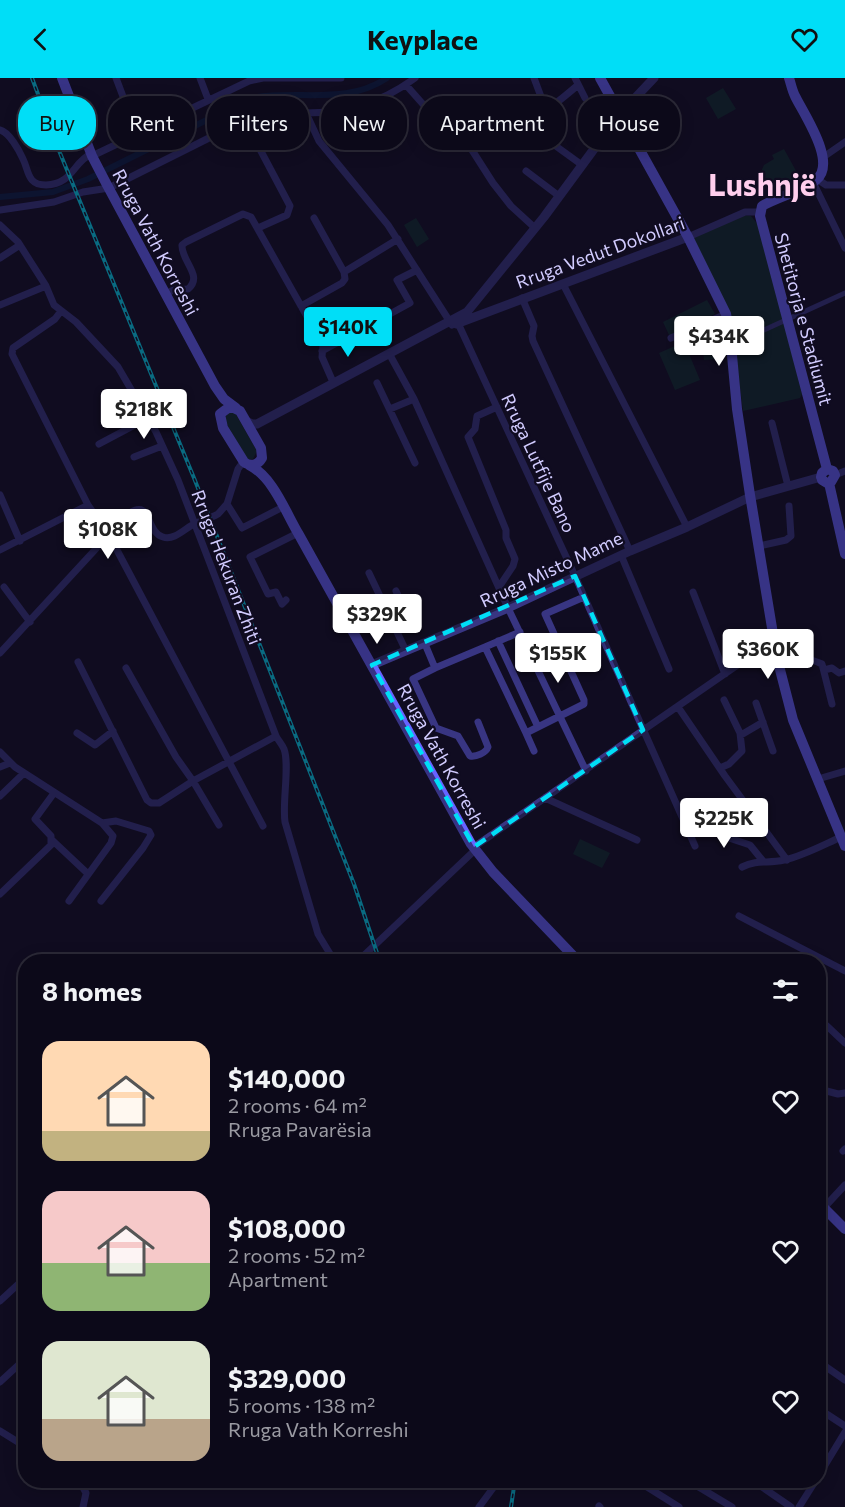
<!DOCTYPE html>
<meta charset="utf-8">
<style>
:root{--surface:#0c0919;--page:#1a1726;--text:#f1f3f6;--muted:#9a9aa2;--line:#2c2a38;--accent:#00def7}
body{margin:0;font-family:Commissioner,sans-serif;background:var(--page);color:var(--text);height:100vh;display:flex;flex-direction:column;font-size:22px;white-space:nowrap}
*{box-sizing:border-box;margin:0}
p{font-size:20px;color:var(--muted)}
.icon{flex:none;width:33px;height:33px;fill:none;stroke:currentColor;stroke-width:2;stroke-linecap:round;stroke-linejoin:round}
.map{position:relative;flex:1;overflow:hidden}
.drawer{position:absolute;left:18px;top:876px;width:808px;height:534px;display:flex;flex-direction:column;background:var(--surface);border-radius:24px;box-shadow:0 3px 15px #0003,0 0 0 2px var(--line)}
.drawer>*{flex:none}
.guide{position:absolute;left:18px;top:18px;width:810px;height:54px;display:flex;gap:12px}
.price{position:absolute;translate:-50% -51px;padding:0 14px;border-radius:6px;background:#fff;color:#222;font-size:20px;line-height:39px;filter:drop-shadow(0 2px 3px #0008)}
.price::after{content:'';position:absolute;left:50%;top:36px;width:18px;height:14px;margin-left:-9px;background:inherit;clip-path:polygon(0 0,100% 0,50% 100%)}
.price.active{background:var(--accent);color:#111}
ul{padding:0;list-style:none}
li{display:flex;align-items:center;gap:18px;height:150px;padding:0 24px}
li span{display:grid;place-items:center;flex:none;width:168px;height:120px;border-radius:18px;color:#555}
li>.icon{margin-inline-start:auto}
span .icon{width:72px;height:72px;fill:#fffc;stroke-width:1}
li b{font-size:26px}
h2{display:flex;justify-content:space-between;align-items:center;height:72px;padding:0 24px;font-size:26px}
.tag{padding:0 21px;border-radius:24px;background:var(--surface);box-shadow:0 3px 15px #0003,0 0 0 2px var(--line);font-size:21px;line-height:54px}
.tag.active{background:var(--accent);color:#111}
header{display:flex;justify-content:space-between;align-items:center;height:78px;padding:0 24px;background:var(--accent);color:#111;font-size:27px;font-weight:700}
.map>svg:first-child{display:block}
.green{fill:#0f2b2a}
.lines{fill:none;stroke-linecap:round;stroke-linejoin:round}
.canal{stroke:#091e43;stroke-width:6}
.pedestrian{stroke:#383582;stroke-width:5}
.minor{stroke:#383582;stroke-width:7}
.tertiary{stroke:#383582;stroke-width:9}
.secondary{stroke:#6763ff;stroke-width:10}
.rail-casing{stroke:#00def7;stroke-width:4}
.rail{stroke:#100c21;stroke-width:1.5;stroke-dasharray:4.5;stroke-linecap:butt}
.marked{fill:none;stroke:#00def7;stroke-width:4.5;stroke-dasharray:12 8;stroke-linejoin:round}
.labels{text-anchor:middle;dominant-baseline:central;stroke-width:4.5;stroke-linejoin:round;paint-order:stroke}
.street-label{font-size:18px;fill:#d2ccff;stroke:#100c21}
.town-label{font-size:30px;font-weight:bold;fill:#ffceed;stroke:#100c21}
</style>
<header><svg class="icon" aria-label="back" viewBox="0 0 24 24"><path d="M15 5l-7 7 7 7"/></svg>Keyplace<svg class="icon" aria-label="heart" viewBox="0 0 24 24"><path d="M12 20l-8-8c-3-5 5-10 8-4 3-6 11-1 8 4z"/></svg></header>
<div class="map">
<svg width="845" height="1429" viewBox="0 0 845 1429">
<rect width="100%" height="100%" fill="#100c21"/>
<!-- green -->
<path class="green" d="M723 10 736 31 718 41 706 20Z
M784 71 801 102 775 115 764 108 760 96 764 87 774 81 772 77Z
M741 137 751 138 759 148 802 316 800 320 743 333 734 262 693 160Z
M416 140 429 161 417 169 404 147Z
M707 222 715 236 670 259 663 244Z
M715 255 718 281 704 282 701 257Z
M684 264 700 302 675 312 659 275Z
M229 335H235L257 373 253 381H247L225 343 226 338Z
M580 761 610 775 602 790 573 776Z"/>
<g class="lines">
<!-- canal -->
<path class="canal" d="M0 119 53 114 88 101 251 20C299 11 345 28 387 0"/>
<!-- pedestrian -->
<path class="pedestrian" d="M764 252 845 215"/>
<!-- minor -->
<path class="minor" d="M116 0 138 58
M200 0 208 21
M534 0 546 32
M575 0 585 20
M406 7 429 33 447 44 463 58 493 105 511 128 535 150
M306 35 319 63 388 147 452 247
M244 41 290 128 287 137 258 150
M0 52C9 54 19 72 23 81 29 93 27 107 46 107 73 106 73 84 91 76
M500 55C511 48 524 47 535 40 551 30 564 19 578 7
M553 66 582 87
M92 78 249 3 263 0H341
M822 80 845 64
M526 93 559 118
M817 101 826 107H845
M813 104 845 170
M0 132 54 124 83 114 109 110 253 38C270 32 287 34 305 35 346 35 382 25 415 0
M314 140 344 194 398 161
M0 147 18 164 46 208 54 227 76 244 118 289 156 354 178 402 276 658C278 662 282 666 284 671 290 687 282 724 285 744L318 856 335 884
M688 159 745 134H759
M0 180 20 167
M563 206 687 449
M166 216 173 212 188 211C204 198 181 183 182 167L186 164 243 136 251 139 323 267 322 279 333 304
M522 220 534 248 532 258 533 263 630 473
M0 227 46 208
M301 228 342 205 345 201 344 194
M61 233 55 241 13 270 12 276 88 427 109 457 263 748
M457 243 575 498 695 768
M671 260 726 236
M322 273 410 225 397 202 417 192
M391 279 414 321 508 530 586 693
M377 305 415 385
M497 329 477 338 475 351 468 359 506 452V460L515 481 513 488 499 509
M390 331 414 321
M772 345 788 408
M99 366 148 340
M134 379 162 368
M243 384 238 391 227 426 242 450 283 429
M835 397 845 393
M0 417 20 463
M759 468 786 462 791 458 789 428
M0 472 88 427
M621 477 669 591
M369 495 406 573
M4 509 30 544
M396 513 408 539
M693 514 725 596
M286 522 282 526 276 514 268 516 250 479 298 455
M368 550 391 540
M498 563 538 649
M425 566 435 590 485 569 526 655 584 626V622L545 536 584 519
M485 569 520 554
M0 575 128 436C152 419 145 454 163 459 175 463 186 449 196 445 203 442 211 440 218 436 221 433 224 429 227 426
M777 580C791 577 809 580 822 586L832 626
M78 584 147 722 151 725H159L193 703 276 658
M126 590 176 679 193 703 219 747
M435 590 413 601 436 650 458 658 470 678C476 679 486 675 488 669L478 644
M824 592 832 590 839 595 845 593
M756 625 773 673
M678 629 725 698 787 782
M77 655 95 667 113 653
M526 655 534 673
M741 657 763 644
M0 674 15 689 102 745 113 758 111 765 69 823
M0 689 10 685
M720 690 729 686 742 673 740 655 724 622
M818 701 845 693
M0 718 24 695
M545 720 637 762
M688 753 700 745H709L729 760 750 767 763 783
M52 762 86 794
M474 769 749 579 761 573 775 570
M742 789C758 781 768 786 784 782 803 778 823 767 841 759
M0 816 51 767V758L35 741 54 715
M101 823 143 770 151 757 149 753 116 743 102 745
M739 838 845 893
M357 884 475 772
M827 948 845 965
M819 1011 838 1016 845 1015
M843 1073 845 1071
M819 1135 845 1107
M0 1223 26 1199
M819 1284 845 1302
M0 1304 26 1280
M819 1331 845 1348
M0 1353 26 1369
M819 1397 845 1354
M79 1402 86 1415 83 1429
M636 1402 679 1429
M687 1402 732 1429
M752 1402 791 1429
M599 1428 600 1429
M479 1429 499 1402
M799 1429 816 1402"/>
<!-- tertiary -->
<path class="tertiary" d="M456 246 688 159
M246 343 252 346H257L467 234 544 139 619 37 654 0
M372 587 508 530 630 473 687 449 750 419 821 399"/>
<!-- secondary -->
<path class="secondary" d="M62 0 92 78 106 105 215 308 224 321 236 330
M600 0 688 159 726 236 730 256 737 331 750 417 777 580 793 642 845 768
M789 0C791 6 792 12 795 18 803 35 838 85 816 102 802 113 778 119 762 128L760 138 827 391
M228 330H234L240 333 261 370 262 380C258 387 251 389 244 384L223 350 220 336Z
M249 387C273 399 285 433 298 455L471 766 493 794 579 884
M821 399 822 395 827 391 833 393 835 397 831 404 827 405 822 402
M829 405 845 476
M819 1125 845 1151"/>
<!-- rail casing -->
<g class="rail-casing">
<path id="rail" d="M32 0 60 75 194 400 354 806 380 884
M511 1429 515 1402"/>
</g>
<!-- rail -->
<use href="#rail" class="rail"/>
</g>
<!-- marked area -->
<path d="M0 0H845V1429H0ZM575 498 643 652 474 769 372 587Z" fill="#100c21" fill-opacity=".55" fill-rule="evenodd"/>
<path class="marked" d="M575 498 643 652 474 769 372 587Z"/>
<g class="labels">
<!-- street labels -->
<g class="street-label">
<text transform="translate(156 164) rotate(62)">Rruga Vath Korreshi</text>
<text transform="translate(600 174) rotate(-20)">Rruga Vedut Dokollari</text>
<text transform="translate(804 241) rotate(75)">Shetitorja e Stadiumit</text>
<text transform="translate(539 385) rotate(65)">Rruga Lutfije Bano</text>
<text transform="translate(227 489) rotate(69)">Rruga Hekuran Zhiti</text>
<text transform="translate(551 491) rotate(-25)">Rruga Misto Mame</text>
<text transform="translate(442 678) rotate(61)">Rruga Vath Korreshi</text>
</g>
<!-- town labels -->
<g class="town-label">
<text x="762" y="105">Lushnjë</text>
</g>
</g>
</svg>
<b class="price active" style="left:348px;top:280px">$140K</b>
<b class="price" style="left:719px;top:289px">$434K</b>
<b class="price" style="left:144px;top:362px">$218K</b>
<b class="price" style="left:108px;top:482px">$108K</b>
<b class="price" style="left:377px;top:567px">$329K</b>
<b class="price" style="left:768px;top:602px">$360K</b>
<b class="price" style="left:558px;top:606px">$155K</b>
<b class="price" style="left:724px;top:771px">$225K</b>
<div class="guide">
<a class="tag active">Buy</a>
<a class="tag">Rent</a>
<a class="tag">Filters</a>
<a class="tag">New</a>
<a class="tag">Apartment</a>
<a class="tag">House</a>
</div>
<section class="drawer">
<h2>8 homes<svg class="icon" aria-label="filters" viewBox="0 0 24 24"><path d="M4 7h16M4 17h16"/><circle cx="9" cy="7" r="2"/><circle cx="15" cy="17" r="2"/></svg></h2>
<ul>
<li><span style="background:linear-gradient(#ffd9b3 75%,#c2b280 0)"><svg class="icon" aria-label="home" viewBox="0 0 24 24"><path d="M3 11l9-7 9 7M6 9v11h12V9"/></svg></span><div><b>$140,000</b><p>2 rooms · 64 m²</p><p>Rruga Pavarësia</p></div><svg class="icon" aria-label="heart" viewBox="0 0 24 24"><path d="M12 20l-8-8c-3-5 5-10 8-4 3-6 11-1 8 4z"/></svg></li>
<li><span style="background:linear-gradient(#f6c9c9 60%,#8fb573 0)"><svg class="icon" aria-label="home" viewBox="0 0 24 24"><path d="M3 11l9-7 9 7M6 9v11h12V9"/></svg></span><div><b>$108,000</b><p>2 rooms · 52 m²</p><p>Apartment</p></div><svg class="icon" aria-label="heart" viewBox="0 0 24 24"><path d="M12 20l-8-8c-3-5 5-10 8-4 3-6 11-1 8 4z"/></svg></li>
<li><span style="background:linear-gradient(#dfe7d0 65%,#b9a48a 0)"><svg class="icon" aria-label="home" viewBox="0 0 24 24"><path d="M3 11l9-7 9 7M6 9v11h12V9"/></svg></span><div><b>$329,000</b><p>5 rooms · 138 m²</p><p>Rruga Vath Korreshi</p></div><svg class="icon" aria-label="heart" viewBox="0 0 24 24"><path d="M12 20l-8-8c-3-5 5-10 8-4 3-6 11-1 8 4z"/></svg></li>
</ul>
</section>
</div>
